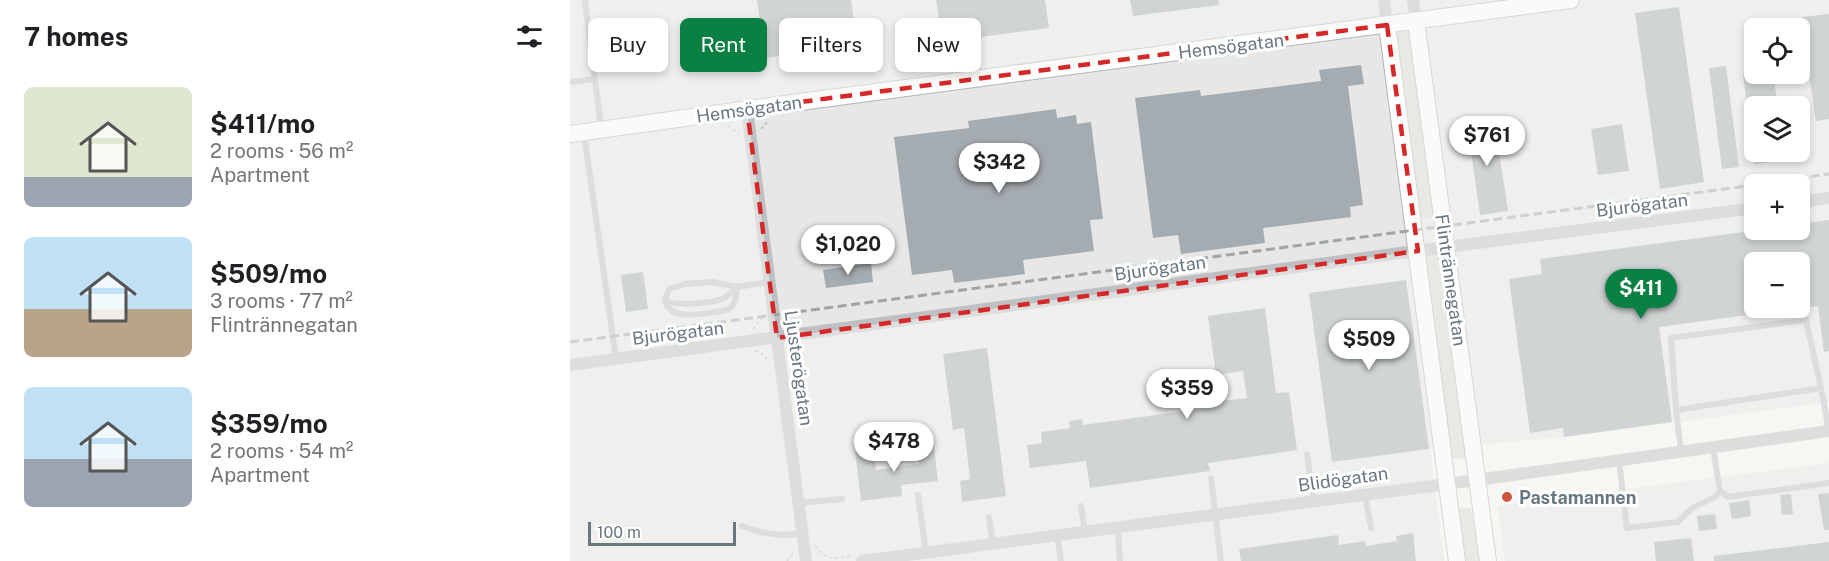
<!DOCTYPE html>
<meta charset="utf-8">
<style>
:root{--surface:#fff;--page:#f2f2f2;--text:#202124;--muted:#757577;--accent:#0b8043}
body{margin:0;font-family:"Public Sans",sans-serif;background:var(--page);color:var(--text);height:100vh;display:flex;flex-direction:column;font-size:22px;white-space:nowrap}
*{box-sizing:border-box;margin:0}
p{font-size:20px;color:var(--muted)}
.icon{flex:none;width:33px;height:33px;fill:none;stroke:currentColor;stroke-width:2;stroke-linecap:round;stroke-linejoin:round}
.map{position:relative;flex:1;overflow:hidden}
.sheet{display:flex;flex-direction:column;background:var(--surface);width:570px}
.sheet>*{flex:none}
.banner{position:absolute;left:18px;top:18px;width:570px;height:54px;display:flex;gap:12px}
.tools{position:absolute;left:1174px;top:18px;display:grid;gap:12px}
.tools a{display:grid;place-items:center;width:66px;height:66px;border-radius:9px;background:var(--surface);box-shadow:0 3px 9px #0003;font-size:30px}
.scale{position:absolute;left:18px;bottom:15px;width:148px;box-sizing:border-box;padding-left:6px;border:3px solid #697780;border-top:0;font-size:16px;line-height:21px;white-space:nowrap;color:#697780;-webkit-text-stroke:4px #fff;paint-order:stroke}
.price{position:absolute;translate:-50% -51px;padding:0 14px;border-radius:21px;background:#fff;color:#222;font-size:20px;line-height:39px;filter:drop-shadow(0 2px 3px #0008)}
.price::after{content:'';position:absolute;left:50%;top:36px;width:18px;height:14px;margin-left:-9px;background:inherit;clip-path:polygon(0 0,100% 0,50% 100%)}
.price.current{background:var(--accent);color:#fff}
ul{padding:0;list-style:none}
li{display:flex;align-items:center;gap:18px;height:150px;padding:0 24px}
li span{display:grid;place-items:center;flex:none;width:168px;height:120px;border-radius:9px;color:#555}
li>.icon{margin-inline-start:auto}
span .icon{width:72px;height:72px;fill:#fffc;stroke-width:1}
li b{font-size:26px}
h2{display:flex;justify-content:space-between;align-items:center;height:72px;padding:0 24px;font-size:26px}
.pill{padding:0 21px;border-radius:9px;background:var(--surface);box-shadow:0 3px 9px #0003;font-size:21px;line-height:54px}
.pill.current{background:var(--accent);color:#fff}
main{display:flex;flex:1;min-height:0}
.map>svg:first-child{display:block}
.built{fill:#e6e7e6;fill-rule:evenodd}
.green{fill:#d6dad3}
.building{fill:#a5acb1}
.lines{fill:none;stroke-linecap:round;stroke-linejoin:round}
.secondary-casing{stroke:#b0b5b8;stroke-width:18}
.path{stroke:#b7babc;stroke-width:1.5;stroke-dasharray:3 3;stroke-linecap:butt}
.lane{stroke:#bdc1c4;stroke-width:6}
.street{stroke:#bdc1c4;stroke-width:12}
.secondary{stroke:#fff;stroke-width:16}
.rail{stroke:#9ea4a8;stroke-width:3;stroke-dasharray:9 4.5;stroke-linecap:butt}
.marked{fill:none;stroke:#d62828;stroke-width:4.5;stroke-dasharray:12 8;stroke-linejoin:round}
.poi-dot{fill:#cd563c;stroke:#fff;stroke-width:2}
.labels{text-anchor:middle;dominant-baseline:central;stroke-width:6;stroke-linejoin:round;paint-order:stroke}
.street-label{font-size:18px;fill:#697780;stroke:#fff}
.poi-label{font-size:18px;font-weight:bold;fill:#697780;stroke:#fff;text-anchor:start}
</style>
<main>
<section class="sheet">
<h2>7 homes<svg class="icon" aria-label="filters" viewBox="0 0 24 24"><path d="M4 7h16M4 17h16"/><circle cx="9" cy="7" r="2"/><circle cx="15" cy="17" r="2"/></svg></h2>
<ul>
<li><span style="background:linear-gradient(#dfe7d0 75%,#9aa5b1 0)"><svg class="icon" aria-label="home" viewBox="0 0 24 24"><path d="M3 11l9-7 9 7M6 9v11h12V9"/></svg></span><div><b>$411/mo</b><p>2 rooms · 56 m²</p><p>Apartment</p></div></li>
<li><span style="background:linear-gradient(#bfe0f5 60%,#b9a48a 0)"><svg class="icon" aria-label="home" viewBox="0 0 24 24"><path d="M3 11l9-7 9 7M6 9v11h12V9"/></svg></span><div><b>$509/mo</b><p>3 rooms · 77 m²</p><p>Flintrännegatan</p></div></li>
<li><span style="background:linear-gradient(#bfe0f5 60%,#9aa5b1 0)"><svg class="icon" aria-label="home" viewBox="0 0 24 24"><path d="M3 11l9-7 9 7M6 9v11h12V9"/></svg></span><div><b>$359/mo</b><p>2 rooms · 54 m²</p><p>Apartment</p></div></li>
</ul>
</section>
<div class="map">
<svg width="1259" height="561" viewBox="0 0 1259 561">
<rect width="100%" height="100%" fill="#f6f6f3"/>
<!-- built -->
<path class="built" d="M0 0H1259V402L994 437 860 449 874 561H0ZM1185 28H1230V74H1185ZM1185 106H1230V152H1185ZM1185 184H1230V230H1185ZM1185 262H1230V308H1185Z
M1259 463V561H935L927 506Z"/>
<!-- green -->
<path class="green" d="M840 28 867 217 849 218 823 30Z
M872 253 900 458 881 459 853 255Z
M901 508 911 561H893L886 509Z"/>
<!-- building -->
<path class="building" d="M187 0H281L287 46 195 58Z
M366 0H475L479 28 372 42Z
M560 0H648L649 5 563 16Z
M1109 7 1134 182 1090 189 1065 13Z
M1259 14V119L1246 121 1237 61 1230 62V34H1234L1232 17Z
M791 65 794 84 778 86 793 205 780 207 781 217 693 228 695 243 611 254 608 235 583 238 565 98 630 90 631 96 751 81 749 70Z
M1156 66 1169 167 1152 169 1139 68Z
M1185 73 1203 74 1208 106H1185V130H1180L1173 74Z
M486 109 487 118 506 115 507 124 521 122 533 219 520 220 524 251 453 260 455 274 384 283 382 270 342 275 324 137 399 128 398 121Z
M924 119 938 211 910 215 897 123Z
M1052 124 1059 171 1028 175 1021 129Z
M1183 152H1214L1215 160 1185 164Z
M1259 220V351L1254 352 1248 306 1230 308V262H1185V314L1089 327 1102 422 994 437 993 428 960 433 939 279 972 274 970 259 1189 230H1230V224Z
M301 263 303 282 256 288 253 270Z
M73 272 78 309 56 312 51 275Z
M836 280 859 449 762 462 739 293Z
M695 308 706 393 719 392 727 450 638 463 640 471 520 488 516 461 460 468 457 445 472 443 471 432 500 428 499 421 512 419 513 425 645 407 644 402 677 398 673 371 646 375 638 316Z
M417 348 436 496 392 502 390 481 400 479 394 428 383 430 373 354Z
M363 439 368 481 331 485 332 496 291 501 285 451 303 448 306 470 349 464 346 441Z
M1259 493V530H1254L1248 494Z
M1221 494 1223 514 1212 515 1210 495Z
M1179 500 1181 516 1162 519 1159 503Z
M1145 514 1147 529 1129 531 1127 516Z
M843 533 846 561H671L669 549 768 535 769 545 795 541 796 546 827 541 826 536Z
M1121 538 1124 561H1086L1084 542Z
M1259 542V561H1144V556Z"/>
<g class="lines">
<!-- secondary casing -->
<g class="secondary-casing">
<path id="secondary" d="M846 21 918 561
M817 25 887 561
M0 134 200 106 1001 0"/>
</g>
<!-- path -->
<path class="path" d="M158 126 169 134
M191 129 198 121
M215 317 223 323
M183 329 193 317
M185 351 190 352 198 360
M222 358 224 352 232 346
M245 546C257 561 264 559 281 556
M217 561 223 554"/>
<!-- lane -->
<path class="lane" d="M15 0 31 128
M0 82 24 79
M14 134 46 359
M167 287C163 291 157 297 152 299 141 303 104 307 95 300L99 289 115 284 142 282 167 287 199 282
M95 301C100 321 131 314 145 312 149 311 156 311 159 309 166 305 166 295 167 288
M1106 410 1101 338 1236 320 1251 388
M1143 448 1150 491 1158 497 1259 483
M1111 451 1106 410 1251 388 1259 431
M737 454 744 501
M1049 461 1057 528 1108 522C1114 515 1120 509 1128 505 1137 500 1144 500 1150 491
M641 478 651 561
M348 495 356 552
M795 495 801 528
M229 503 272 499
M511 506 515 531
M419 517 423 544
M172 526C192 534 211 537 232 533
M548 528 550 561
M487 536 491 561"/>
<!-- street -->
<path class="street" d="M814 0 817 25
M843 0 846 21
M177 109 236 561
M1230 202 1259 198
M0 365 838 252 1185 208
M292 561 907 480 1259 431"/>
<!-- secondary -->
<use href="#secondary" class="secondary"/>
<!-- rail -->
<path class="rail" d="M1187 184 1259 174
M0 342 1185 185"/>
</g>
<!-- marked area -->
<path d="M0 0H1259V561H0ZM817 25 848 251 207 338 177 109Z" fill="#f6f6f3" fill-opacity=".55" fill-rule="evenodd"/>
<path class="marked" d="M817 25 848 251 207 338 177 109Z"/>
<!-- markers -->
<circle class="poi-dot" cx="937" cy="497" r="6"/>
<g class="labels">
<!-- street labels -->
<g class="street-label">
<text transform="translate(661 46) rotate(-7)">Hemsögatan</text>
<text transform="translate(179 109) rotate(-8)">Hemsögatan</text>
<text transform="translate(1072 205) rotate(-7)">Bjurögatan</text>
<text transform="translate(590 268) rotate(-8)">Bjurögatan</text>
<text transform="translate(881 280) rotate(82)">Flintrännegatan</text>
<text transform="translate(108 333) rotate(-7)">Bjurögatan</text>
<text transform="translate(229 368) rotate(82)">Ljusterögatan</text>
<text transform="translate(773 479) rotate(-8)">Blidögatan</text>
</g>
<!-- poi labels -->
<g class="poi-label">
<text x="949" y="497">Pastamannen</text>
</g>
</g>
</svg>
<div class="tools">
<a><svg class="icon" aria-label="locate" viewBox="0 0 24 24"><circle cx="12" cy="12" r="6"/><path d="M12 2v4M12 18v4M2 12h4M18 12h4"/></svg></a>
<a><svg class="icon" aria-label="layers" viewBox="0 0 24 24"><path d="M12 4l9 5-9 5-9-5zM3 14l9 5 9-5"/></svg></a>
<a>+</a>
<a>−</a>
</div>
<div class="scale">100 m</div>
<b class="price" style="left:917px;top:167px">$761</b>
<b class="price" style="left:429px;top:194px">$342</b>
<b class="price" style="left:278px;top:276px">$1,020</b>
<b class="price current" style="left:1071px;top:320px">$411</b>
<b class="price" style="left:799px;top:371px">$509</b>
<b class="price" style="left:617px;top:420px">$359</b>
<b class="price" style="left:324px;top:473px">$478</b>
<div class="banner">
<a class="pill">Buy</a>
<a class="pill current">Rent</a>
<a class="pill">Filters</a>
<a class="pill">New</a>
</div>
</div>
</main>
